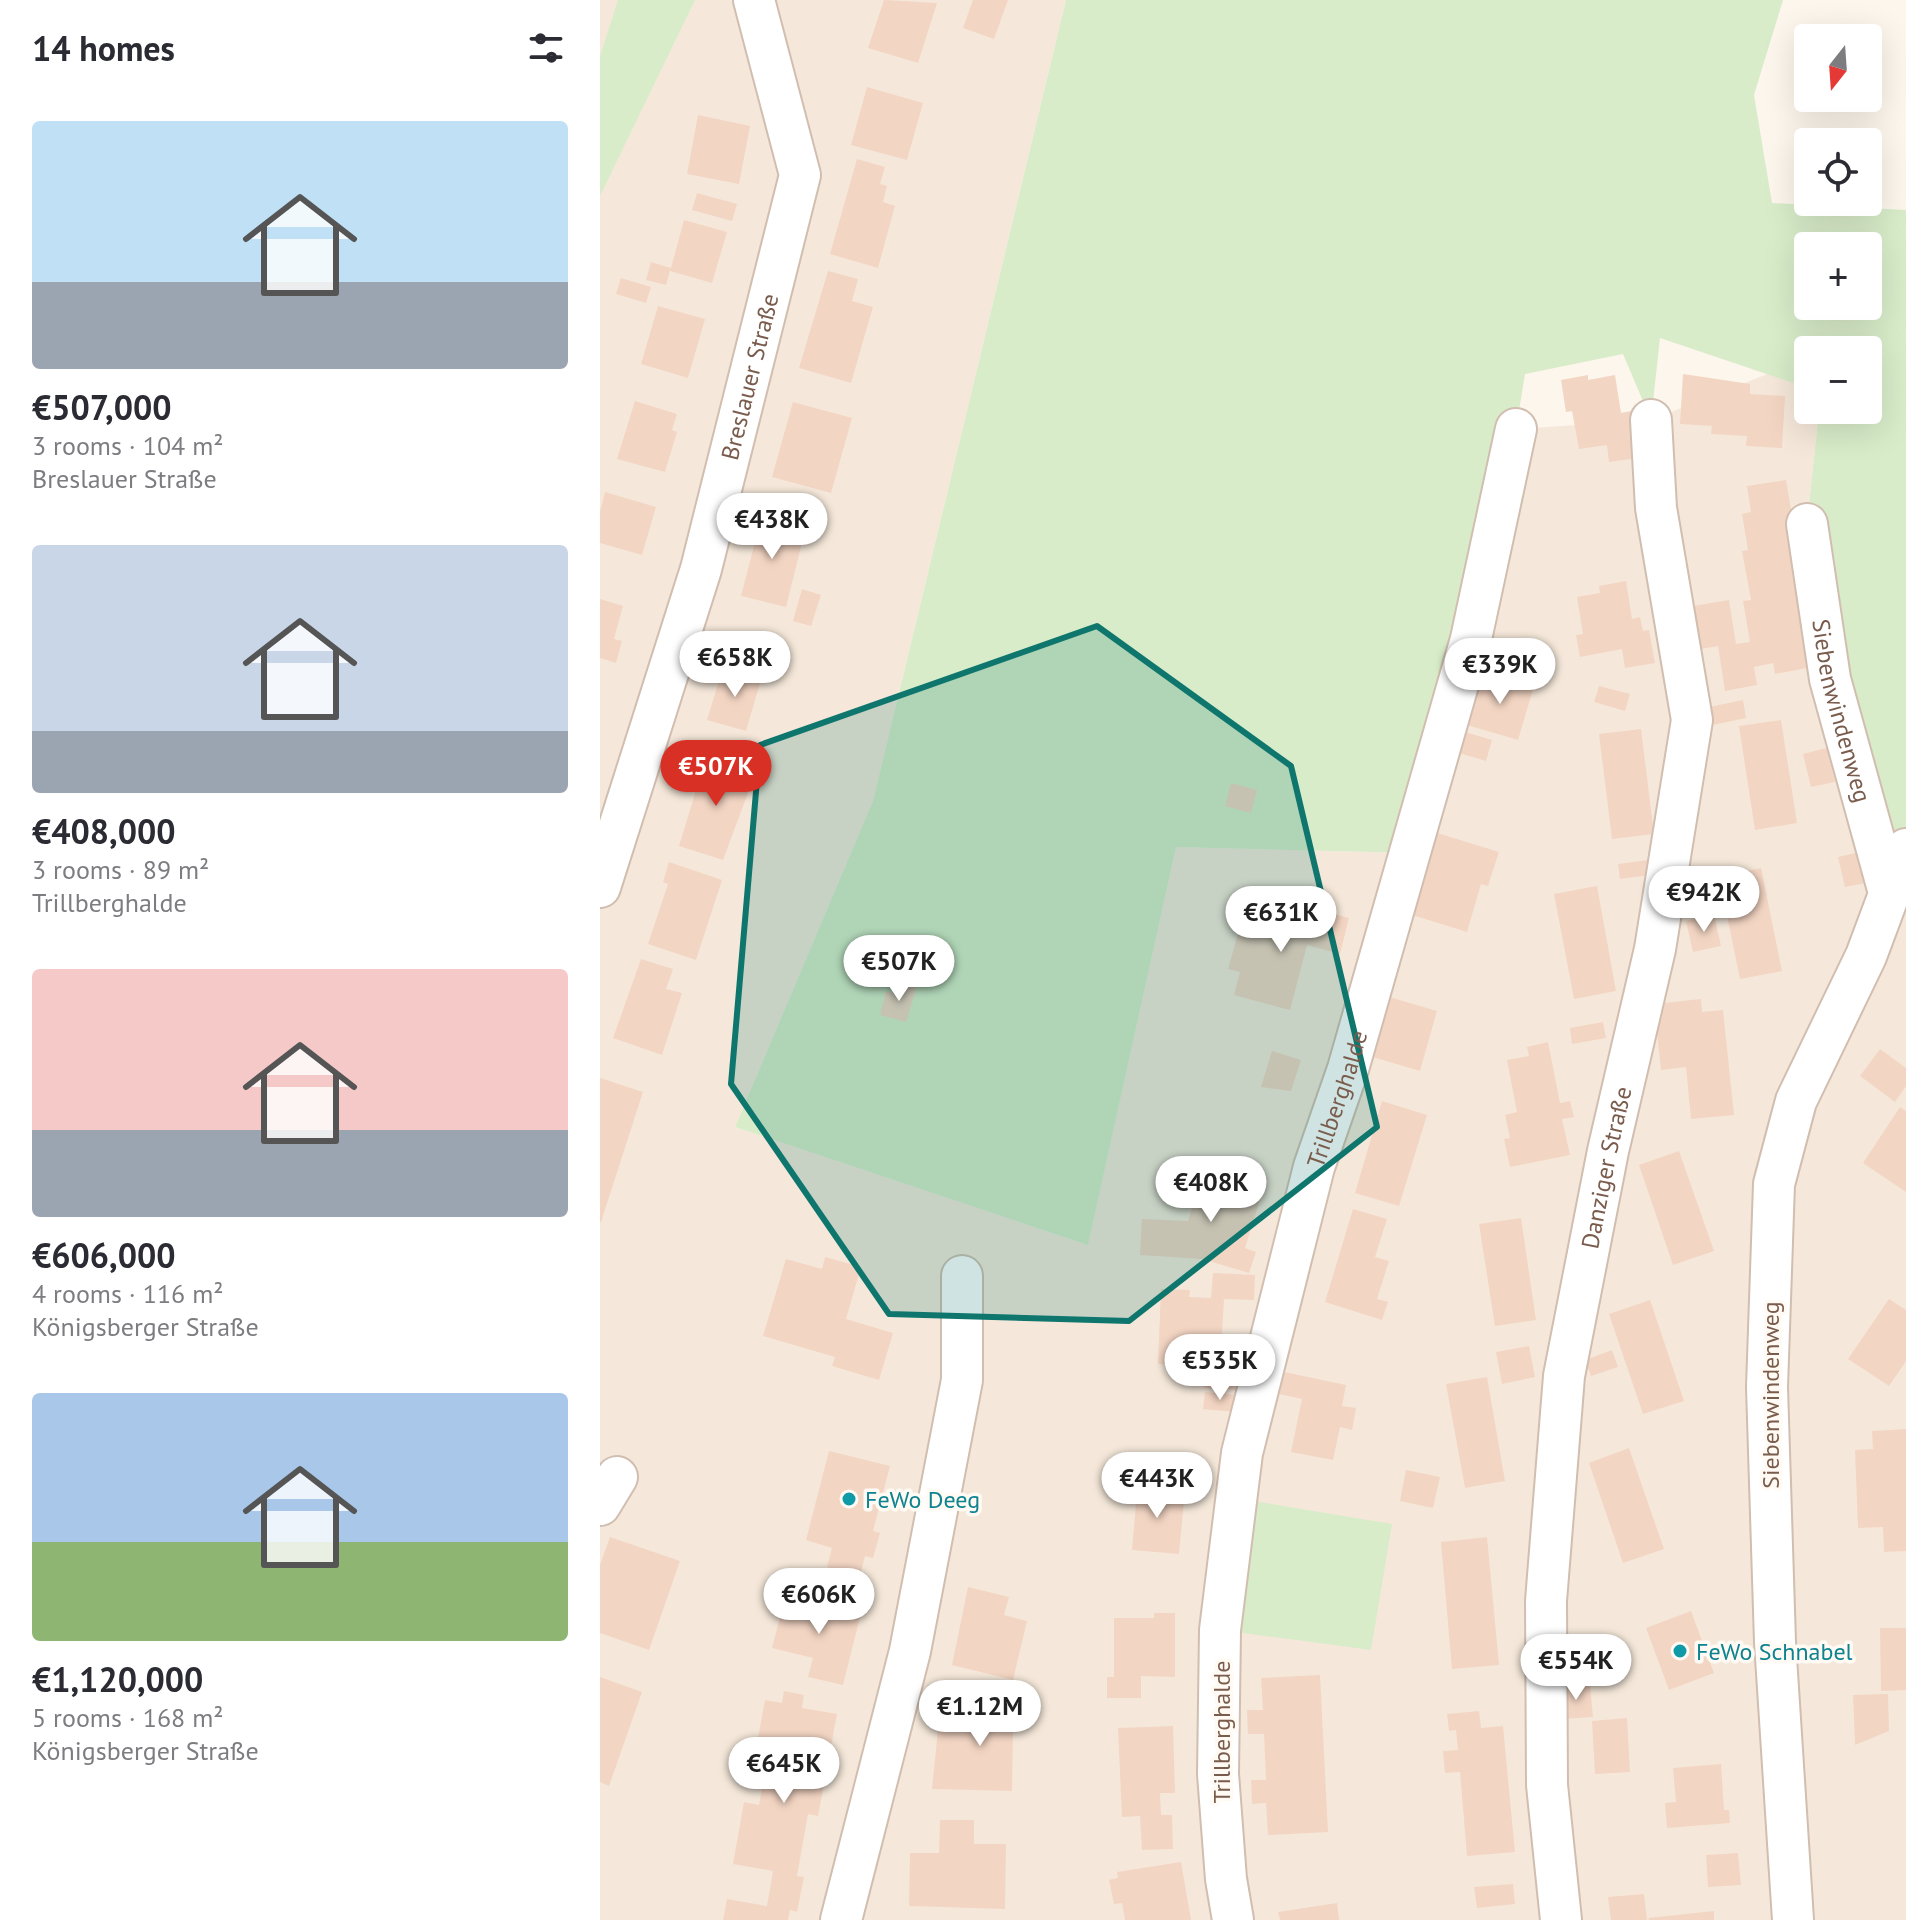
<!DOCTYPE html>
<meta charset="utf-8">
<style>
:root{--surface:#fff;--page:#f7f7f7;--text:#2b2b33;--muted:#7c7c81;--accent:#d93025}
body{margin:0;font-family:"PT Sans",sans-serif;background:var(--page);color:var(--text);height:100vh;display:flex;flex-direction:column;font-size:30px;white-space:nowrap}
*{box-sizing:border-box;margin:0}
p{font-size:26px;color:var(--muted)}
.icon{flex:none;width:44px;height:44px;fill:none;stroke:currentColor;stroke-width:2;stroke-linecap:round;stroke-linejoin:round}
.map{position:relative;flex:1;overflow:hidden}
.panel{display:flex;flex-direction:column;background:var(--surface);width:600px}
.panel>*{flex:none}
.needle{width:52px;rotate:197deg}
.fabs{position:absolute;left:1194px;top:24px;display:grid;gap:16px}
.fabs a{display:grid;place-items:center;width:88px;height:88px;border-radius:8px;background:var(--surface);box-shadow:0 8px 32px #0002;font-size:40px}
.price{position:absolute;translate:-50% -68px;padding:0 18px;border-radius:28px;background:#fff;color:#222;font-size:26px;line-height:52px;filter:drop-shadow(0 2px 4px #0008)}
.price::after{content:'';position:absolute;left:50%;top:48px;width:24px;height:18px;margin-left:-12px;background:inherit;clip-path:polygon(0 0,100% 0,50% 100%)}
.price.selected{background:var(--accent);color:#fff}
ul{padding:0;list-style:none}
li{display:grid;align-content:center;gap:16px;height:424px;padding:0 32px}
li span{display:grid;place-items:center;height:248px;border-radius:8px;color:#555}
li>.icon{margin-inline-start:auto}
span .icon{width:144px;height:144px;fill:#fffc;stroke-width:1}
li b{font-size:34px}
h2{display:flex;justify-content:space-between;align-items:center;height:96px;padding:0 32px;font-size:34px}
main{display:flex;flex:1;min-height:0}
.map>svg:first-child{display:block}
.residential{fill:#f5e8da}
.green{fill:#d8ecc9;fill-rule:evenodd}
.building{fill:#f3d5c3}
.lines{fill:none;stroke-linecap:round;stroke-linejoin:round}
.street-casing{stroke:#d1beb0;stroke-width:44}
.street{stroke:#fff;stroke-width:40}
.marked{fill:#0f766e;fill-opacity:0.2;stroke:#0f766e;stroke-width:6;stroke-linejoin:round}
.culture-dot{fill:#0f9aa8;stroke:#fffaf3;stroke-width:3}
.labels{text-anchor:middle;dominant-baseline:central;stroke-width:7;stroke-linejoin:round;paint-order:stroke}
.street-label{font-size:24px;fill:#7a5c4d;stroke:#fffaf3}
.culture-label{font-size:24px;fill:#0d838f;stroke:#fffaf3;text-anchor:start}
</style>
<main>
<section class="panel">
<h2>14 homes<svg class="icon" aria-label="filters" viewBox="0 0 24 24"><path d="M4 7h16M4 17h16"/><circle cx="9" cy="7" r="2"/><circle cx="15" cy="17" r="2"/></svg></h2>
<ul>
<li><span style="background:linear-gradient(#bfe0f5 65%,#9aa5b1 0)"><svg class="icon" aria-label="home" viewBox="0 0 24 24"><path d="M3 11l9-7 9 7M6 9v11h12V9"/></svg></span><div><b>€507,000</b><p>3 rooms · 104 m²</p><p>Breslauer Straße</p></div></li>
<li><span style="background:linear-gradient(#c9d6e8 75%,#9aa5b1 0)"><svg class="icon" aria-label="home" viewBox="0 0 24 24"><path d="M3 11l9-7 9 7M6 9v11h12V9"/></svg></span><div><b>€408,000</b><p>3 rooms · 89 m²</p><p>Trillberghalde</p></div></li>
<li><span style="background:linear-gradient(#f6c9c9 65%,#9aa5b1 0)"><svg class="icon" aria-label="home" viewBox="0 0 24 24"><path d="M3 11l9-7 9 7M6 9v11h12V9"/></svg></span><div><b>€606,000</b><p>4 rooms · 116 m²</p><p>Königsberger Straße</p></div></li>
<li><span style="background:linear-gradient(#a9c7e8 60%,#8fb573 0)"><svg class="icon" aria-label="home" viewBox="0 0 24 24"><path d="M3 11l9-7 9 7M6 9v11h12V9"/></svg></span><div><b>€1,120,000</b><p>5 rooms · 168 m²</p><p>Königsberger Straße</p></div></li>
</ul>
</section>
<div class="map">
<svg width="1306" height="1920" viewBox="0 0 1306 1920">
<rect width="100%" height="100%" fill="#fdf6ec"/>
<!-- residential -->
<path class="residential" d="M0 0H466L273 801 135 1127 488 1245 576 847 811 853 916 429 1051 420 1208 358V410H1219L1207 524 1306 849V1920H0Z"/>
<!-- green -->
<path class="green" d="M18 0H95L0 196V56Z
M466 0H1183L1154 95 1172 203 1306 210V849L1289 893 1207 524 1219 410H1268V350H1208V388L1060 338 1051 420 1023 354 925 374 916 429 811 853 576 847 488 1245 135 1127 273 801ZM1208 246H1268V306H1208Z
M636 1498 792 1524 771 1650 620 1630Z"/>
<!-- building -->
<path class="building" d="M284 0 337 3 318 63 268 48Z
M373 0H408L394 39 363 28Z
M267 87 323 103 307 160 251 145Z
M98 115 150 126 139 184 87 174Z
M257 159 285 167 280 184 287 186 283 202 295 206 278 268 230 254Z
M97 193 137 204 132 221 92 210Z
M84 220 127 232 112 283 70 271 66 285 46 280 51 262 71 268Z
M228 271 258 279 252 301 273 307 251 383 199 368Z
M21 278 51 287 46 303 16 294Z
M58 306 105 319 88 378 41 364Z
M1083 374 1150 384V394L1185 396 1182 448 1146 446 1147 436 1111 434 1112 426 1080 424Z
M988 375V380L1015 375 1021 413 1037 410 1046 457 1009 462 1007 445 979 449 972 411 966 412 961 380Z
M35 401 77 414 72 430 77 432 65 472 17 459Z
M193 402 252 418 231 493 172 477Z
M1186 480 1218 666 1175 674 1173 663 1154 667 1157 685 1125 691 1118 646 1101 649 1093 606 1129 600 1136 644 1150 642 1143 601 1151 600 1142 551 1148 550 1142 514 1151 512 1147 486Z
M5 492 56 507 42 555 0 543V512Z
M163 511 193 518 188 539 202 543 186 607 141 596Z
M1026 581 1032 619 1040 617 1043 631 1049 630 1055 663 1025 668 1022 649 980 657 976 635 983 634 977 597 1000 593 999 586Z
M202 589 221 595 211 626 193 621Z
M0 599 23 606 14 639 22 641 16 663 0 658Z
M142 667 163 673 146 731 107 720 121 674 139 680Z
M883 671 934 686 918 740 867 725Z
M999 686 1030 694 1025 711 994 702Z
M1143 700 1146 718 1113 725 1109 707Z
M1181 720 1197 823 1155 830 1139 726Z
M1041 729 1054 834 1012 839 999 734Z
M865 732 892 740 886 761 859 753Z
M1227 748 1235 782 1211 787 1203 754Z
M107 754 155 774 123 860 79 846Z
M631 783 657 790 651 813 625 806Z
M831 831 899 852 888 886 881 884 867 932 806 913Z
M1264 851 1271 882 1245 887 1238 857Z
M1048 860 1050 875 1020 879 1018 864Z
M69 862 122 880 96 960 48 944 68 884 63 882Z
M1161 868 1182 971 1140 979 1119 877Z
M997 886 1016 991 974 999 954 894Z
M704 906 749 918 740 954 707 945 690 1010 634 995 640 972 628 969 643 916 697 930Z
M1114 915 1121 946 1093 952 1086 921Z
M41 959 73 969 66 989 82 993 62 1055 13 1038Z
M302 982 317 986 306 1022 280 1015 286 991 298 994Z
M786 996 837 1011 820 1071 769 1056Z
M1101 999 1102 1012 1123 1010 1134 1115 1091 1119 1086 1067 1061 1070 1054 1004Z
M1003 1022 1006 1038 972 1044 970 1028Z
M948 1042 960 1103 970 1101 974 1117 962 1119 970 1155 910 1167 904 1139 910 1138 905 1115 917 1112 907 1060 929 1056 927 1047Z
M1280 1049 1306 1068V1086L1295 1102 1260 1076Z
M672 1051 701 1060 691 1091 661 1087Z
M0 1078 43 1092 1 1222H0Z
M782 1101 827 1115 799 1206 755 1193Z
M1300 1107 1306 1111V1192L1263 1163Z
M1079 1151 1114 1251 1073 1265 1039 1165Z
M643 1170 667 1177 645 1248 656 1252 649 1273 602 1259 540 1255 542 1219 588 1221 604 1171 639 1182Z
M753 1209 787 1219 775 1257 789 1261 777 1299 788 1302 782 1320 725 1302Z
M921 1218 936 1320 895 1326 879 1224Z
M225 1257 261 1267 246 1319 293 1333 279 1380 232 1366 235 1357 163 1336 186 1259 222 1269Z
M613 1273 655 1275 654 1300 624 1299 620 1367 639 1369 638 1390 604 1388 606 1367 558 1364 561 1289 590 1290 589 1297 611 1298Z
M1289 1299 1306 1310V1361L1289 1386 1248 1359Z
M1050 1300 1084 1401 1043 1414 1009 1314Z
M929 1346 935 1377 902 1384 896 1352Z
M1012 1350 1018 1367 991 1376 985 1360Z
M684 1372 746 1385 742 1406 756 1408 752 1430 740 1427 733 1460 691 1452 702 1399 679 1394Z
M887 1377 905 1481 865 1488 846 1384Z
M605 1392 636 1395 635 1412 603 1409Z
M1306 1429V1551L1284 1552 1283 1527 1258 1528 1255 1450 1273 1449 1272 1431Z
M1029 1448 1064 1549 1023 1563 989 1463Z
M229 1451 290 1466 273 1531 280 1533 273 1558 265 1556 260 1576 227 1567 232 1548 206 1540Z
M806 1470 840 1477 833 1508 800 1501Z
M538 1479 555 1481V1488L570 1489 569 1499 584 1500 579 1554 532 1550Z
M10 1537 80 1561 49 1650 0 1633V1565Z
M887 1537 899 1665 852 1669 841 1542Z
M368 1587 409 1597 404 1615 427 1621 413 1680 352 1665Z
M186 1594 234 1611 237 1600 263 1605 243 1685 208 1677 213 1658 172 1648Z
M1091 1611 1114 1673 1069 1690 1046 1628Z
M554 1613H575V1677L541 1676V1698H507V1677H514V1618H554Z
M1280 1628H1306V1690L1281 1691Z
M720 1675 728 1832 668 1835 666 1803 652 1804 651 1780H666L664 1734H648L647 1710H663L661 1678Z
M0 1677 42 1692 9 1786 0 1782Z
M990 1686 993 1717 962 1719 959 1688Z
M184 1691 204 1695 202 1708 237 1714 218 1816 208 1814 197 1876 204 1877 197 1912 190 1910 188 1920H123L127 1899 167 1906 173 1871 133 1864 144 1802 159 1805 165 1773 190 1778 194 1756 156 1749 165 1700 182 1703Z
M1288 1694 1289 1731 1255 1745 1253 1695Z
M368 1700 429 1702 428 1730 413 1729 412 1791 332 1789 338 1729 367 1730Z
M879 1711 881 1728 903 1726 915 1852 867 1856 860 1772 845 1773 843 1751 858 1750 856 1730 849 1731 847 1714Z
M1027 1718 1030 1772 995 1774 992 1721Z
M573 1726 575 1793H560L561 1815H572L573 1849 542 1850 540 1816 522 1817 518 1728Z
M1121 1764 1124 1810H1129L1130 1823 1067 1828 1065 1803 1076 1802 1073 1768Z
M340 1820H374V1844H406L405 1909 309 1906 310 1853H339Z
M1138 1853 1141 1885 1108 1887 1106 1855Z
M581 1862 591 1920H525L522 1903 514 1904 509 1880 518 1878 517 1872Z
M913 1884 915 1904 877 1908 874 1887Z
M1044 1894 1047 1920H1011L1008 1897Z
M737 1903 739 1920H680L678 1912Z
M1114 1911V1920H1049L1048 1918Z"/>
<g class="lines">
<!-- street casing -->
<g class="street-casing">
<g id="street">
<path id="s1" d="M1207 524 1230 679 1289 893"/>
<path id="s2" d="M0 887 101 569 200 175 154 0"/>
<path d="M0 1505 17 1477"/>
<path d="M241 1920 310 1651 362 1380V1276"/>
<path id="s3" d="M633 1920 626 1879 618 1774 620 1630 642 1453 714 1167 748 1069 871 639 916 429"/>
<path id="s4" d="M961 1920 947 1785 946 1601 964 1376 1008 1151 1055 949 1092 720 1056 508 1051 420"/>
<path d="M1193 1920 1175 1642 1167 1387 1174 1184 1196 1101 1266 956 1306 849"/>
</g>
</g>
<!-- street -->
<use href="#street" class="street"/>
</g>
<!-- marked area -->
<path class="marked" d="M497 626 691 766 777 1127 529 1321 289 1314 131 1084 160 745Z"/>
<!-- markers -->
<g class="culture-dot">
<circle cx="249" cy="1499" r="8"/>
<circle cx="1080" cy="1651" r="8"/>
</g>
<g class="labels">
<!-- street labels -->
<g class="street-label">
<text stroke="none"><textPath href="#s2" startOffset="532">Breslauer Straße</textPath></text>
<text stroke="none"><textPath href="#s1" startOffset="190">Siebenwindenweg</textPath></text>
<text stroke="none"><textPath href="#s3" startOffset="836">Trillberghalde</textPath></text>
<text stroke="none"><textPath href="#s4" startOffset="758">Danziger Straße</textPath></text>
<text transform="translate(1170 1395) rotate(-90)">Siebenwindenweg</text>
<text transform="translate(621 1732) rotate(-90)">Trillberghalde</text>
</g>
<!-- culture labels -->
<g class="culture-label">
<text x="265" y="1499">FeWo Deeg</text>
<text x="1096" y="1651">FeWo Schnabel</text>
</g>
</g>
</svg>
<div class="fabs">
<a><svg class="needle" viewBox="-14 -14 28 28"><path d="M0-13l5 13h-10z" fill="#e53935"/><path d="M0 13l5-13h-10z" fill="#7c7c81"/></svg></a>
<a><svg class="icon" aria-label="locate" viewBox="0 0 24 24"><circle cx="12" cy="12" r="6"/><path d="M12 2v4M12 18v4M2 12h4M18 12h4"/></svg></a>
<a>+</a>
<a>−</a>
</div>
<b class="price" style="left:172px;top:561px">€438K</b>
<b class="price" style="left:135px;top:699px">€658K</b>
<b class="price" style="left:900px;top:706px">€339K</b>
<b class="price selected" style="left:116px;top:808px">€507K</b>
<b class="price" style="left:1104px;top:934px">€942K</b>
<b class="price" style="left:681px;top:954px">€631K</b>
<b class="price" style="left:299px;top:1003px">€507K</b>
<b class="price" style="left:611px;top:1224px">€408K</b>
<b class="price" style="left:620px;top:1402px">€535K</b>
<b class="price" style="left:557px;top:1520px">€443K</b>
<b class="price" style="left:219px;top:1636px">€606K</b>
<b class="price" style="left:976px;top:1702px">€554K</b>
<b class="price" style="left:380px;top:1748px">€1.12M</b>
<b class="price" style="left:184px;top:1805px">€645K</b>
</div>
</main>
